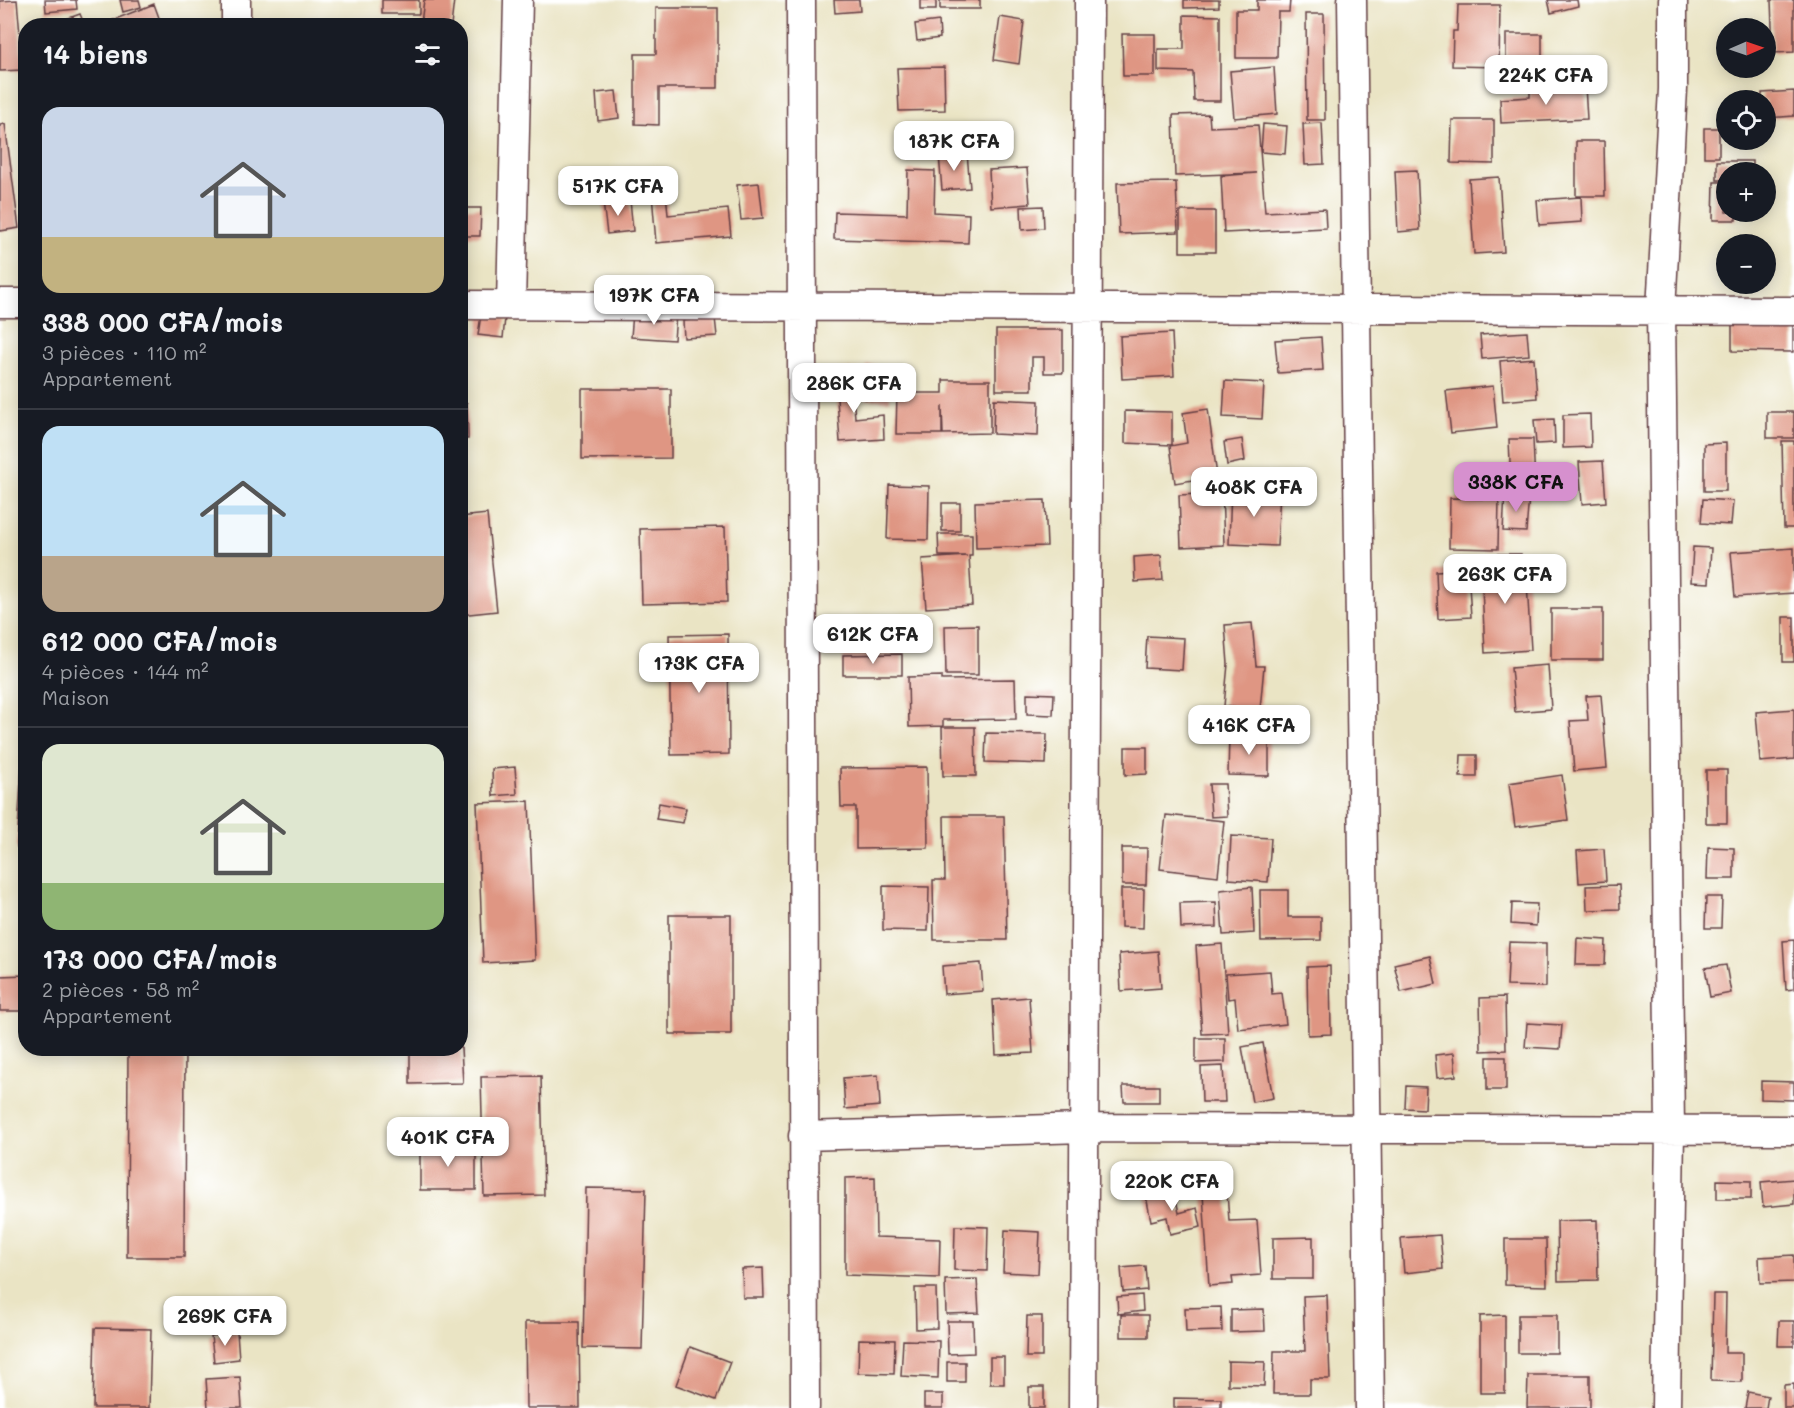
<!DOCTYPE html>
<html lang="fr">
<meta charset="utf-8">
<style>
:root{--surface:#171b24;--page:#20242c;--text:#f1f3f6;--muted:#9ea1a6;--line:#363941;--accent:#d690ce}
body{margin:0;font-family:Mali,sans-serif;background:var(--page);color:var(--text);height:100vh;display:flex;flex-direction:column;font-size:22px;white-space:nowrap}
*{box-sizing:border-box;margin:0}
p{font-size:20px;color:var(--muted)}
.icon{flex:none;width:33px;height:33px;fill:none;stroke:currentColor;stroke-width:2;stroke-linecap:round;stroke-linejoin:round}
.map{position:relative;flex:1;overflow:hidden}
.details{position:absolute;left:18px;top:18px;width:450px;height:1038px;display:flex;flex-direction:column;background:var(--surface);border-radius:24px;box-shadow:0 3px 15px #0003}
.details>*{flex:none}
.needle{width:39px;rotate:88deg}
.fabs{position:absolute;left:1716px;top:18px;display:grid;gap:12px}
.fabs a{display:grid;place-items:center;width:60px;height:60px;border-radius:50%;background:var(--surface);box-shadow:0 3px 15px #0003;font-size:30px}
.price{position:absolute;translate:-50% -51px;padding:0 14px;border-radius:12px;background:#fff;color:#222;font-size:20px;line-height:39px;filter:drop-shadow(0 2px 3px #0008)}
.price::after{content:'';position:absolute;left:50%;top:36px;width:18px;height:14px;margin-left:-9px;background:inherit;clip-path:polygon(0 0,100% 0,50% 100%)}
.price.current{background:var(--accent);color:#111}
ul{padding:0;list-style:none}
li{display:grid;align-content:center;gap:12px;height:318px;padding:0 24px}
li+li{border-top:2px solid var(--line)}
li span{display:grid;place-items:center;height:186px;border-radius:18px;color:#555}
li>.icon{margin-inline-start:auto}
span .icon{width:108px;height:108px;fill:#fffc;stroke-width:1}
li b{font-size:26px}
h2{display:flex;justify-content:space-between;align-items:center;height:72px;padding:0 24px;font-size:26px}
.map>svg:first-child{display:block}
.building{fill:#df9683}
.lines{fill:none;stroke-linecap:round;stroke-linejoin:round}
.street-casing{stroke:#623d42;stroke-width:31}
.street{stroke:#fff;stroke-width:28}
</style>
<div class="map">
<svg width="1794" height="1408" viewBox="0 0 1794 1408">
<rect width="100%" height="100%" fill="#fff"/>
<filter id="ink" filterUnits="userSpaceOnUse"><feTurbulence type="fractalNoise" baseFrequency=".0167" numOctaves="2"/><feDisplacementMap in="SourceGraphic" scale="12" xChannelSelector="R" yChannelSelector="G"/><feConvolveMatrix kernelMatrix="1 2 1 2 8 2 1 2 1" color-interpolation-filters="sRGB"/></filter>
<filter id="wash" filterUnits="userSpaceOnUse"><feTurbulence type="fractalNoise" baseFrequency=".008" numOctaves="4" result="noise"/><feDisplacementMap in="SourceGraphic" scale="24" xChannelSelector="R" yChannelSelector="G"/><feGaussianBlur stdDeviation="1.35" result="paint"/><feColorMatrix in="noise" values="0 0 0 0 0 0 0 0 0 0 0 0 0 0 0 0 0 1.4 0 .05"/><feComposite in="paint" operator="in"/></filter>
<g filter="url(#wash)">
<rect width="100%" height="100%" fill="#eae4c4"/>
<g id="blocks">
<!-- building -->
<path class="building" d="M17 0 23 70 0 71V1Z
M45 0H76L77 9 46 12Z
M120 0H139L141 7 123 12Z
M382 0H419V14H382Z
M424 0H454L451 26 421 23Z
M834 0H859L860 11 835 13Z
M920 0H936V10H920Z
M940 0H980V9H940Z
M1184 0H1219V7L1184 8Z
M1257 0H1290L1289 12H1278L1277 58H1236V10H1257Z
M1548 0H1577L1578 6 1551 13Z
M1771 0H1794V52L1773 53Z
M154 4 162 26H115L113 20Z
M1458 5H1500L1499 67 1452 66 1453 31H1457Z
M656 8H718V88H659V125L635 124V54H656Z
M80 14 85 26H59L58 22Z
M1306 14H1324L1325 120H1307Z
M1184 15 1220 16V101H1194L1193 72 1158 71V49H1184Z
M1000 17 1024 21 1019 64 994 60Z
M939 21 940 38 917 41 915 24Z
M1122 34H1155V76H1123Z
M1506 34H1542V65H1506Z
M944 67 945 110 899 111 897 68Z
M1274 67 1277 114 1234 118 1230 71Z
M1585 86 1587 119 1501 123 1500 99 1530 97V88Z
M616 91 619 118 598 121 596 93Z
M1794 91V116L1766 118V100H1762V93Z
M1209 114 1210 127 1258 125 1265 212 1325 209 1326 228 1224 233 1221 176 1256 173 1175 176 1173 115Z
M1452 120H1494V164L1451 163Z
M1322 123 1324 164 1305 165 1303 124Z
M5 124 19 228 0 231V125Z
M1263 124 1287 126 1285 154 1261 152Z
M1704 128H1719V157H1704Z
M1576 141H1604L1605 196H1576Z
M967 153 970 188 942 190 939 155Z
M1717 161H1752V172H1726V180H1717Z
M1027 168 1030 204 991 207 989 170Z
M908 170 935 171 934 212 969 214 968 243 834 239 835 212 907 214Z
M1417 170 1420 230 1398 232 1395 171Z
M1499 177 1504 252 1474 254 1469 179Z
M665 180 668 215 728 209 731 236 656 243 651 182Z
M1176 182 1178 232 1119 234 1117 183Z
M1714 182H1726V212H1736V220H1713Z
M759 183 763 218 741 220 737 185Z
M1581 197 1582 222 1539 225 1537 200Z
M630 200 633 231 607 234 603 202Z
M1043 206 1044 228 1022 230 1021 207Z
M460 208H481L480 236H460Z
M1180 211H1215V252H1180Z
M633 313 676 315 674 340 631 337Z
M481 315 505 318 503 338 478 335Z
M715 318 717 336 684 338 683 321Z
M1732 324 1793 325V352L1732 351Z
M996 330H1063V373H1044V357H1032V390H996Z
M1527 332 1529 355 1482 359 1480 335Z
M1172 333 1174 376 1122 379 1120 336Z
M1321 337 1323 370 1278 373 1275 340Z
M1534 358 1537 398 1503 401 1500 361Z
M867 365 892 367 890 401 865 399Z
M851 369 855 418 883 415 884 439 840 442 835 370Z
M943 380H990V433L943 434 942 406V434H896L897 393H943Z
M1225 381 1264 383 1262 419 1223 417Z
M1493 386 1497 428 1451 433 1446 391Z
M582 389H671V458L582 459Z
M994 399 1039 401 1038 436 993 434Z
M460 403H467L468 439H460Z
M1208 409 1217 476 1175 483 1170 446 1187 443 1183 413Z
M1125 411 1172 412V445L1125 443Z
M1767 412H1794V438H1767Z
M1590 414 1591 447 1563 448V415Z
M1554 419 1555 443 1536 444 1534 420Z
M1242 439 1245 461 1227 465 1224 442Z
M1509 439H1533L1535 484 1511 485Z
M1782 441H1794V528H1784Z
M1726 443V491H1704V444Z
M1603 461 1606 502 1582 504 1579 462Z
M889 485 929 486 928 540 887 539Z
M1231 489 1280 492 1277 546 1229 544Z
M1222 493 1224 545 1181 547 1179 495Z
M1505 494 1529 496 1526 532 1503 531Z
M1450 498 1499 499 1498 549 1449 548Z
M1703 499 1733 501 1731 525 1701 523Z
M1045 500 1047 546 976 548 975 502Z
M942 503H960V531H942Z
M487 514 497 611 460 615V517Z
M725 527 727 602 642 604 640 529Z
M938 534H972V556H969L972 605 926 608 922 559 967 556H939Z
M1693 547 1711 548 1709 583 1691 582Z
M1794 548V593L1735 597 1731 552Z
M1484 554H1521L1520 583H1527L1531 650 1485 653 1482 586 1508 584H1484Z
M1161 555 1163 580 1135 582 1134 557Z
M1468 569 1471 617 1438 619 1436 571Z
M1551 609H1603V660H1551Z
M1783 617H1794V662H1783Z
M1252 623 1256 666H1264L1260 710 1224 706 1228 664 1225 625Z
M978 625V675H946L945 626Z
M728 634 729 754 671 755 669 635Z
M1147 636 1184 638 1182 670 1145 668Z
M902 654V675H843V655Z
M1548 665 1551 709 1515 712 1511 668Z
M942 676V680L1015 679 1016 719 943 720V726L909 727 908 677Z
M1027 693 1054 694 1053 715 1027 714Z
M1601 695 1607 768 1574 771 1570 721 1588 720 1586 696Z
M1794 709V759L1760 762 1756 712Z
M942 727H975L976 776H943Z
M24 728H26V848L17 847Z
M986 733 1047 734 1046 764 985 762Z
M1229 736H1269V776L1228 775Z
M1125 747H1147V774L1125 775Z
M1461 755H1477V777H1460Z
M515 767 517 794 493 796 492 769Z
M927 767 928 848 856 849V807H841L840 768Z
M1706 770H1727V823H1706Z
M1562 775 1568 820 1515 827 1509 783Z
M1209 784H1225L1227 816 1211 817Z
M529 801 535 960 483 963 477 803Z
M659 803 686 808 683 823 656 819Z
M1166 815 1224 821 1218 876 1160 869Z
M944 816H1004L1007 940H934L933 880H945Z
M1231 836 1271 838 1268 882 1229 879Z
M1708 847 1734 848V879H1707Z
M1122 848H1147L1146 885H1122Z
M1604 849 1606 881 1579 883 1577 851Z
M1619 885 1620 909 1587 910 1586 886Z
M883 886 929 887 928 931 883 930Z
M1252 887 1254 933 1223 935 1220 890Z
M1121 889H1144L1143 928 1121 927Z
M1260 890H1288V917H1321V940L1261 941Z
M1706 897H1722L1721 928H1705Z
M1216 902 1217 927 1181 928 1180 903Z
M1512 903 1537 904 1536 926 1511 924Z
M669 915H731V1034H669Z
M1577 938 1606 940 1605 965H1576Z
M1794 940V989L1786 990 1783 941Z
M1509 942 1546 943V987L1507 986Z
M1222 944 1228 1033 1202 1034 1196 946Z
M1158 951 1161 988 1121 991 1119 954Z
M1430 956 1436 984 1401 992 1394 964Z
M981 963 983 991 944 994 942 966Z
M1726 965 1731 993 1710 997 1705 968Z
M1330 966 1331 1034 1308 1035 1307 967Z
M1270 971 1272 994 1282 993 1286 1024 1238 1029 1235 998 1228 999 1226 974Z
M26 975V1011H0V976Z
M1029 997 1033 1053 996 1055 993 1000Z
M1505 997 1506 1050 1481 1051 1480 998Z
M1527 1023 1562 1025 1560 1049 1525 1047Z
M460 1031 463 1083 410 1084V1048H460Z
M1196 1038H1225V1062L1196 1063Z
M1263 1043 1273 1098 1252 1102 1242 1047Z
M128 1048H185L184 1257H127Z
M1454 1053 1456 1076 1437 1078 1435 1055Z
M1487 1057H1506V1090H1487Z
M1223 1066 1225 1102H1202L1201 1067Z
M878 1075 880 1106 845 1109 843 1078Z
M541 1076 544 1195 484 1196 481 1077Z
M1761 1081 1794 1082V1100L1761 1099Z
M1123 1086H1159V1102H1124Z
M1406 1086 1426 1087 1425 1109 1405 1108Z
M420 1147H476V1190H420Z
M875 1177 876 1237 940 1239 939 1278 845 1275V1178Z
M1794 1179V1204L1763 1207 1761 1182Z
M1717 1180 1751 1181V1199H1717Z
M586 1188 646 1189 642 1349 583 1348Z
M1174 1190 1179 1213 1197 1208 1201 1227 1170 1234 1167 1217 1151 1221 1146 1196Z
M1227 1192 1229 1221 1257 1220 1261 1275 1232 1277 1233 1284 1209 1286 1203 1194Z
M1597 1220 1598 1280 1558 1281 1557 1221Z
M955 1226 988 1227 987 1271 954 1270Z
M1005 1230 1040 1232 1038 1274 1003 1272Z
M1440 1235 1443 1269 1404 1273 1401 1238Z
M1313 1237V1279H1273V1238Z
M1505 1239H1546L1547 1286 1505 1285Z
M1794 1255V1282L1760 1283 1759 1257Z
M1145 1266 1147 1290 1123 1292 1121 1268Z
M763 1268 764 1298H743L742 1269Z
M977 1279 979 1313 946 1314 945 1280Z
M915 1288H936L937 1328 916 1329Z
M1713 1294H1726L1725 1353H1742V1382L1711 1381Z
M1142 1295 1143 1311 1118 1314 1117 1297Z
M1327 1295 1330 1379H1310V1394H1273L1274 1351H1305L1303 1296Z
M1221 1307 1222 1331 1186 1332 1185 1308Z
M1264 1309 1265 1331 1231 1332V1310Z
M1121 1315H1148V1337H1121Z
M1505 1315V1393H1480V1316Z
M1518 1315H1557V1353H1518Z
M1027 1316H1042V1357H1026Z
M947 1321H973L974 1353 948 1354Z
M1779 1321H1794V1346H1778Z
M525 1322H579L580 1408H526Z
M95 1328 151 1329 149 1408H93Z
M237 1332 239 1359 214 1362 211 1336Z
M859 1339 895 1340 894 1374 858 1373Z
M903 1340 939 1341 938 1378 901 1376Z
M690 1347 730 1362 716 1400 676 1385Z
M990 1357H1004V1384H990Z
M1228 1361 1265 1362 1264 1386 1228 1385Z
M947 1362H965V1382H947Z
M1528 1375H1590V1408H1527Z
M240 1377 242 1408H208L206 1379Z
M1794 1384V1408H1784V1385Z
M1029 1387H1044V1408H1029Z
M1748 1392 1768 1396 1766 1408H1745Z
M924 1394H943V1408H924Z
M1174 1398 1221 1399V1408H1174Z"/>
</g>
</g>
<g filter="url(#ink)">
<use href="#blocks" fill-opacity="0" stroke="#623d42" stroke-width="1.5"/>
<g class="lines">
<!-- street casing -->
<g class="street-casing">
<path id="street" d="M236 0V26
M801 0 805 1408
M1352 0 1370 1408
M0 303H26
M460 305 1794 311
M511 305 518 0
M803 1136 1085 1128 1794 1130
M1083 1408 1089 0
M1666 1408 1670 1130 1661 310 1673 89V0"/>
</g>
<!-- street -->
<use href="#street" class="street"/>
</g>
</g>
</svg>
<div class="fabs">
<a><svg class="needle" viewBox="-14 -14 28 28"><path d="M0-13l5 13h-10z" fill="#e53935"/><path d="M0 13l5-13h-10z" fill="#9ea1a6"/></svg></a>
<a><svg class="icon" aria-label="locate" viewBox="0 0 24 24"><circle cx="12" cy="12" r="6"/><path d="M12 2v4M12 18v4M2 12h4M18 12h4"/></svg></a>
<a>+</a>
<a>−</a>
</div>
<b class="price" style="left:1546px;top:106px">224K CFA</b>
<b class="price" style="left:954px;top:172px">187K CFA</b>
<b class="price" style="left:618px;top:217px">517K CFA</b>
<b class="price" style="left:654px;top:326px">197K CFA</b>
<b class="price" style="left:854px;top:414px">286K CFA</b>
<b class="price current" style="left:1516px;top:513px">338K CFA</b>
<b class="price" style="left:1254px;top:518px">408K CFA</b>
<b class="price" style="left:1505px;top:605px">263K CFA</b>
<b class="price" style="left:873px;top:665px">612K CFA</b>
<b class="price" style="left:699px;top:694px">173K CFA</b>
<b class="price" style="left:1249px;top:756px">416K CFA</b>
<b class="price" style="left:448px;top:1168px">401K CFA</b>
<b class="price" style="left:1172px;top:1212px">220K CFA</b>
<b class="price" style="left:225px;top:1347px">269K CFA</b>
<section class="details">
<h2>14 biens<svg class="icon" aria-label="filters" viewBox="0 0 24 24"><path d="M4 7h16M4 17h16"/><circle cx="9" cy="7" r="2"/><circle cx="15" cy="17" r="2"/></svg></h2>
<ul>
<li><span style="background:linear-gradient(#c9d6e8 70%,#c2b280 0)"><svg class="icon" aria-label="home" viewBox="0 0 24 24"><path d="M3 11l9-7 9 7M6 9v11h12V9"/></svg></span><div><b>338 000 CFA/mois</b><p>3 pièces · 110 m²</p><p>Appartement</p></div></li>
<li><span style="background:linear-gradient(#bfe0f5 70%,#b9a48a 0)"><svg class="icon" aria-label="home" viewBox="0 0 24 24"><path d="M3 11l9-7 9 7M6 9v11h12V9"/></svg></span><div><b>612 000 CFA/mois</b><p>4 pièces · 144 m²</p><p>Maison</p></div></li>
<li><span style="background:linear-gradient(#dfe7d0 75%,#8fb573 0)"><svg class="icon" aria-label="home" viewBox="0 0 24 24"><path d="M3 11l9-7 9 7M6 9v11h12V9"/></svg></span><div><b>173 000 CFA/mois</b><p>2 pièces · 58 m²</p><p>Appartement</p></div></li>
</ul>
</section>
</div>
